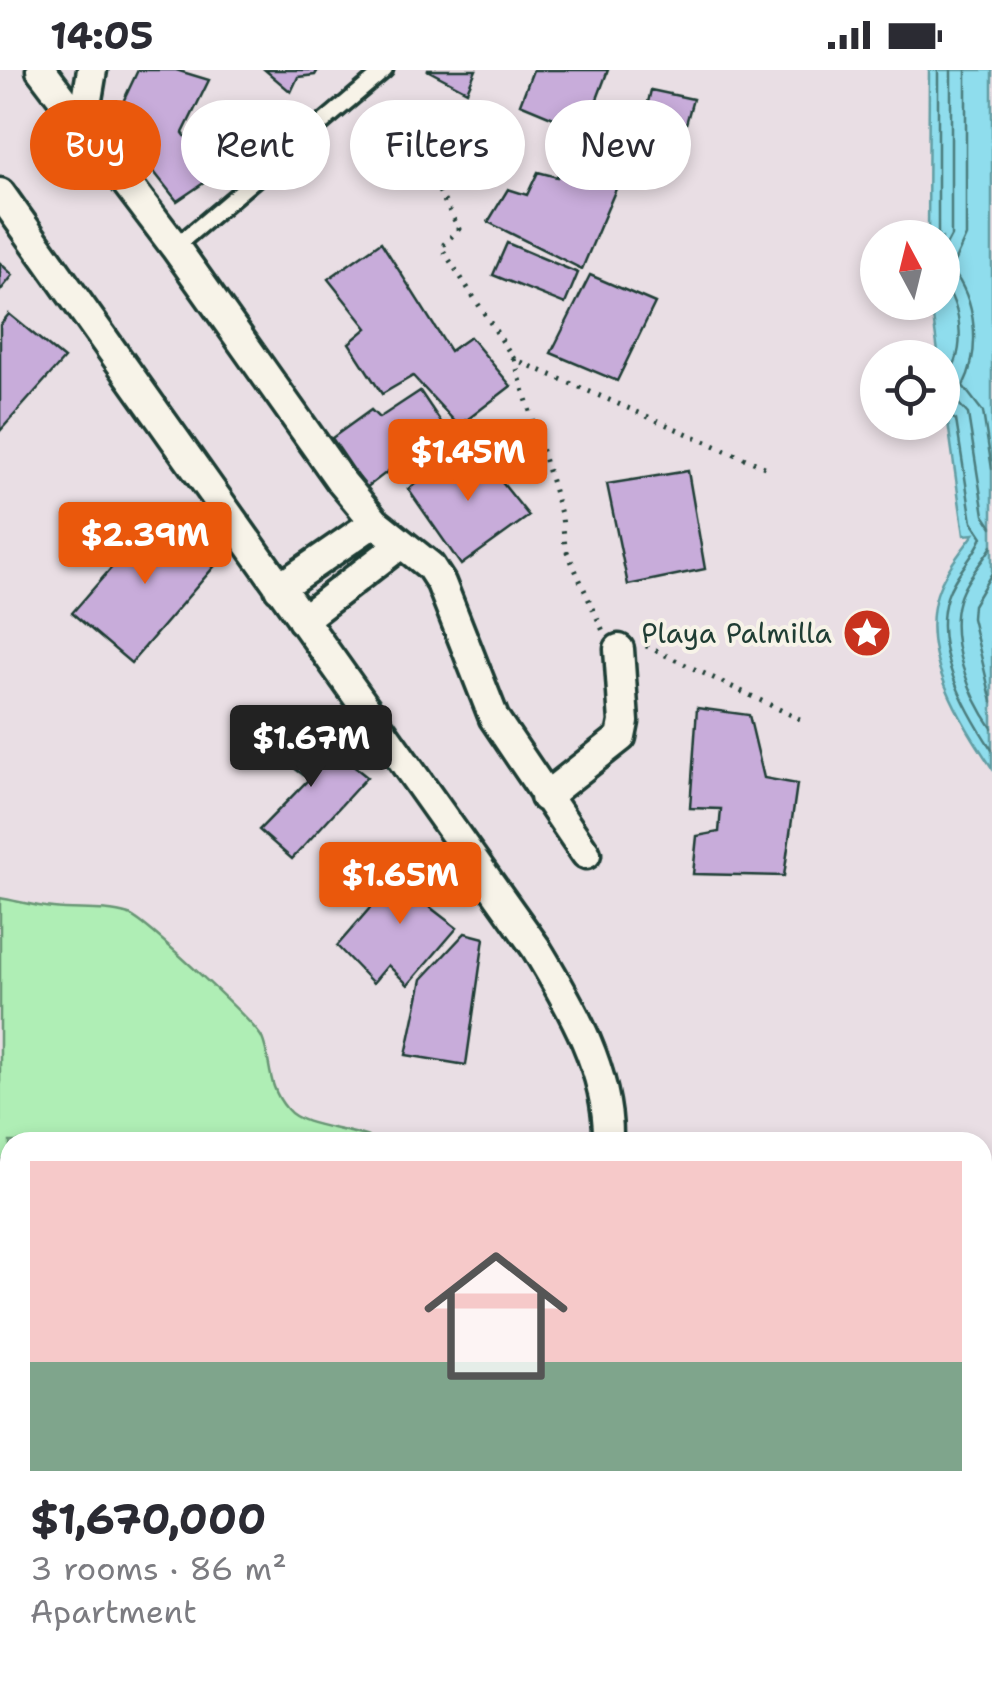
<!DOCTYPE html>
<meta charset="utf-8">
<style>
:root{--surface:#fff;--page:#f7f7f7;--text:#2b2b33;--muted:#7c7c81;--accent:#ea580c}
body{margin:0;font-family:"Shantell Sans",sans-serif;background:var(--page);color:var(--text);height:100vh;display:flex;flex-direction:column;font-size:38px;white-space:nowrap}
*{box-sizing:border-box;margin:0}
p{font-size:32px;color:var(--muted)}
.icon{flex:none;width:55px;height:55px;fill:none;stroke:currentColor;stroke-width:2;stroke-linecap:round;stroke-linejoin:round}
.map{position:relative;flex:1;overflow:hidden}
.side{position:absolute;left:0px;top:1062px;width:992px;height:552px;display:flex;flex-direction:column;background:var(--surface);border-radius:30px 30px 0 0;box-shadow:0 5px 15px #0003}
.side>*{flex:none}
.top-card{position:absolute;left:30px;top:30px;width:932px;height:90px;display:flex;gap:20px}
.needle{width:65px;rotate:353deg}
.controls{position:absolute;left:860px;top:150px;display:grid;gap:20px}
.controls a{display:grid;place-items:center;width:100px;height:100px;border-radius:50%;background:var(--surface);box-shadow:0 5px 15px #0003;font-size:50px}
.price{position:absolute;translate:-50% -85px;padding:0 22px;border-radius:10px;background:var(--accent);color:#fff;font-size:32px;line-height:65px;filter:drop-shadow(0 2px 5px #0008)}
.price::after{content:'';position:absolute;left:50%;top:60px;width:30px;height:22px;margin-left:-15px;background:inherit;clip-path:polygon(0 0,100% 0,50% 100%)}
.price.selected{background:#222;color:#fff}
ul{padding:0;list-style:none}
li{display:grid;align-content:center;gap:20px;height:530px;padding:0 30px}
li span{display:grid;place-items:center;height:310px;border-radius:0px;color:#555}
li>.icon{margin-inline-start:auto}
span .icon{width:180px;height:180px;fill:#fffc;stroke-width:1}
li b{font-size:42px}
.tag{padding:0 35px;border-radius:45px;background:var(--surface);box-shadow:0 5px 15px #0003;font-size:35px;line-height:90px}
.tag.selected{background:var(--accent);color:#fff}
.status{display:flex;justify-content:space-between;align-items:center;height:70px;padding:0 50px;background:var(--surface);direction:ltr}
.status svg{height:28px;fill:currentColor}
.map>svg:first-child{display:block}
.green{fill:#afeeb5;stroke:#679674;stroke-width:2.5}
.water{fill:#8fdded;stroke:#629da3;stroke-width:2.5}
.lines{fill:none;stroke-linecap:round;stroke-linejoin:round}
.shore{stroke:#4c7d7e;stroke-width:2.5}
.building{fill:#c8acda;stroke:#1f3d34;stroke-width:2.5}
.lane-casing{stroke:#1f3d34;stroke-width:21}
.street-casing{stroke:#1f3d34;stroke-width:35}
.path{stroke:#1f3d34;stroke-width:5;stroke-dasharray:2.5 8;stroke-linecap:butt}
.lane{stroke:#f7f3e8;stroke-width:14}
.street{stroke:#f7f3e8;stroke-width:28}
.labels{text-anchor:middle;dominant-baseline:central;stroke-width:8;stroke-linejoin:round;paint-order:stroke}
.poi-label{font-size:28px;fill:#1f3d34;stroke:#f7f3e8;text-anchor:end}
</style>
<div class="status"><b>14:05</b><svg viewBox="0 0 49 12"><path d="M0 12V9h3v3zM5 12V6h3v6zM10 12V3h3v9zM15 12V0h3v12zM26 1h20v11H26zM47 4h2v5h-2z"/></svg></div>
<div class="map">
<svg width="992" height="1613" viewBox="0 0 992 1613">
<rect width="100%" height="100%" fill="#e9dee4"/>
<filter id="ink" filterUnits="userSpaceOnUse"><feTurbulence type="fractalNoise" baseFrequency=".01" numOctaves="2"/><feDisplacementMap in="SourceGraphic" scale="20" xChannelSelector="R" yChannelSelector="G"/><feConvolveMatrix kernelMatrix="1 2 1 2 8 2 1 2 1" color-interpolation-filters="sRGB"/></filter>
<g filter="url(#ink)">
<!-- green -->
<path class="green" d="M0 828C17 831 35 836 53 838 78 841 104 837 129 845 143 849 255 953 262 968 272 991 266 1015 287 1039 303 1059 353 1057 379 1072H10V1098L0 1087Z
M0 1564 10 1568V1605H110L113 1613H0Z"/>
<!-- water -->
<path class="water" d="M929 0H992V698C961 651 918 585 937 524 944 502 960 483 974 464L964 465 931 233 942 232V168L928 167Z"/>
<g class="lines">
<!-- shore -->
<path class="shore" d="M966 0V166L951 199C977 230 981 281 963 316L983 342 992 399
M938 168V0
M942 183 951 166V0
M942 214C963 232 968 294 942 309
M942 329 958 333 968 344 984 445 992 457
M942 342 956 350 972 452 982 467C974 488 954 504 947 527 931 579 965 639 992 680
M992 476C981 494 965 510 959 530 947 570 970 627 992 658
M992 503 973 535 972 548 992 632"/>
</g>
<!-- building -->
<path class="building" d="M138 0H176L209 10 183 63 214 106 177 131 114 51Z
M265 0H318L315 5 298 7 291 22Z
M427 0H476L467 21Z
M533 0H608L585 61 520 34Z
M651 20 693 29 673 100 635 86Z
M565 88 618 114 582 199 488 152 508 119 527 125 538 102 557 107Z
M381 172 450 281 470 267 511 316 459 356 413 306 382 324 349 273 367 258 328 209Z
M507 173 578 203 565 234 493 205Z
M0 193 13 205 0 221Z
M590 205 655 233 617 311 551 283Z
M9 244 64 289 0 361V255Z
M420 321 445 358 366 418 332 368 371 340 379 348Z
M471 374 529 446 461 495 408 419Z
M688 401 705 499 628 515 607 414Z
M161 441 218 492 131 593 72 543Z
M697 638 749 645 764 708 797 714 784 806 693 804 697 766 719 762 721 739 690 738Z
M299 652 367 707 292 789 259 760 309 709 275 684Z
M416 785 443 808 422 831 457 858 408 915 388 895 373 913 337 876Z
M465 863 484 868 466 995 406 985 422 909Z
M10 1208V1278L0 1276V1210Z"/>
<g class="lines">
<!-- lane casing -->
<g class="lane-casing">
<path id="lane" d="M175 177 385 0"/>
</g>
<!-- street casing -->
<g class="street-casing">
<path id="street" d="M41 0 175 177 340 410 375 452 430 496 441 513 494 648 586 784
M82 59 92 0
M0 123 536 878C571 936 610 1002 608 1072
M279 518 375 452
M302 550 401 474
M545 727 621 667 624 652 619 579
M0 1406 10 1410
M418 1605 428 1613
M554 1605 563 1613
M744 1613 752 1605"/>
</g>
<!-- path -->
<path class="path" d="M439 121 459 159 441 177 514 289 767 398
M514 289 562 447 565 477 603 561
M646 576 806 652
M0 1093 10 1103
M133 1605 136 1613
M321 1605 329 1613"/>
<!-- lane -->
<use href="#lane" class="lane"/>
<!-- street -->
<use href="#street" class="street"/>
</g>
</g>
<!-- icons -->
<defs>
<g id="sight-disc" transform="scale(2.5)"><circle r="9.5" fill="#c8321e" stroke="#f7f3e8"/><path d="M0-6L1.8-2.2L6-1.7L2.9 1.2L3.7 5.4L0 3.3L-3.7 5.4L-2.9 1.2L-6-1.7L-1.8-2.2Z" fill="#fff"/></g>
</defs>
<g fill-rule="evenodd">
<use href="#sight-disc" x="867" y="563"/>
</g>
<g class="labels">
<!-- poi labels -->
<g class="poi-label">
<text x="832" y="563">Playa Palmilla</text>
</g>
</g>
</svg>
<div class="controls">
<a><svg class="needle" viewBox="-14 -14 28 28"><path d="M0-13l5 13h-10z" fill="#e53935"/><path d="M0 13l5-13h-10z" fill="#7c7c81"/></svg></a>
<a><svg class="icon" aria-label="locate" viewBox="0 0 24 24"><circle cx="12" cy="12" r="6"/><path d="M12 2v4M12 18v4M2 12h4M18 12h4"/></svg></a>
</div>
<b class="price" style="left:468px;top:434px">$1.45M</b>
<b class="price" style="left:145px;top:517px">$2.39M</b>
<b class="price selected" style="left:311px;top:720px">$1.67M</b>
<b class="price" style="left:400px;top:857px">$1.65M</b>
<div class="top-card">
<a class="tag selected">Buy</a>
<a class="tag">Rent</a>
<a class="tag">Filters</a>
<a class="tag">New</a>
</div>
<section class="side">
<ul>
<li><span style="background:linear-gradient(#f6c9c9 65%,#7fa58c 0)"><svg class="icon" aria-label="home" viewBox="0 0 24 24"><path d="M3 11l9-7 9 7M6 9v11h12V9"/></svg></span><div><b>$1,670,000</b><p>3 rooms · 86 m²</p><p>Apartment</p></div></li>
</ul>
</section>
</div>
